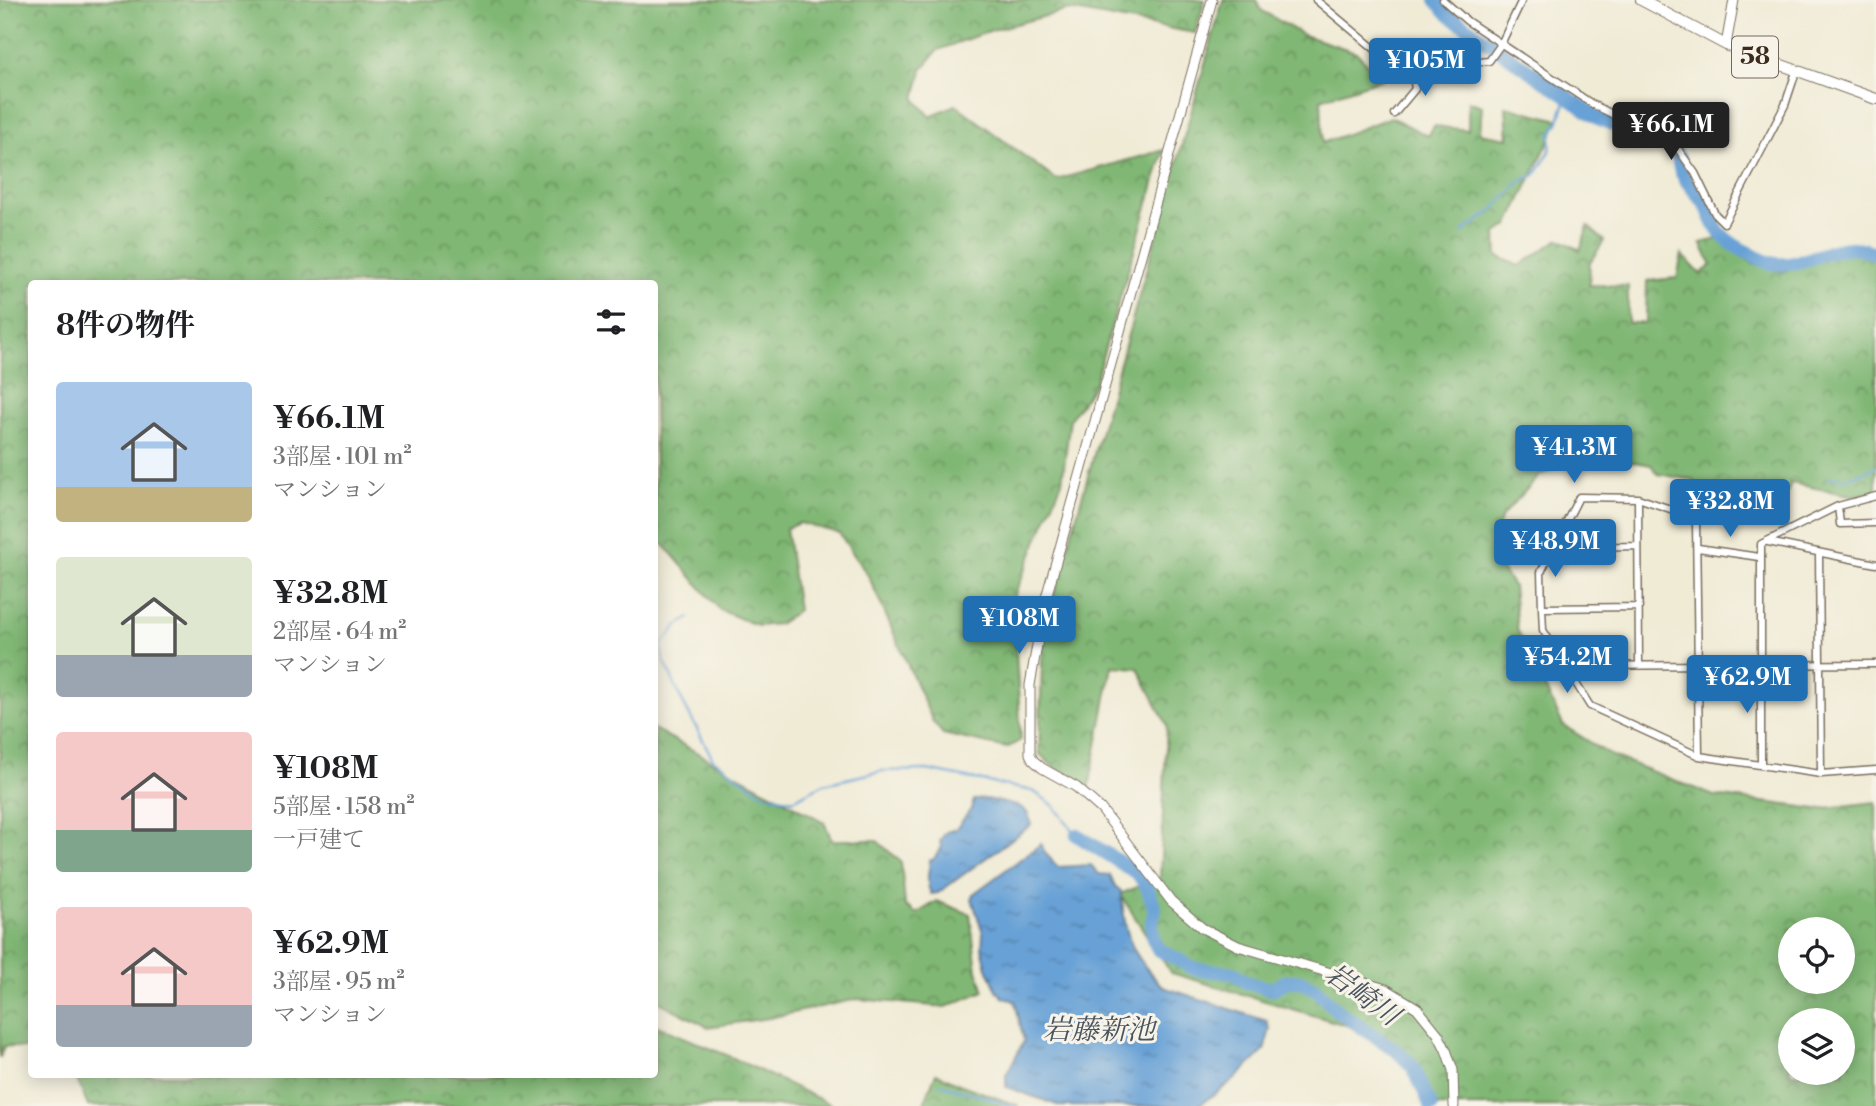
<!DOCTYPE html>
<html lang="ja">
<meta charset="utf-8">
<style>
:root{--surface:#fff;--page:#f6f6f6;--text:#202124;--muted:#757577;--accent:#1f6fb2}
body{margin:0;font-family:"Libre Bodoni","Noto Serif JP",serif;background:var(--page);color:var(--text);height:100vh;display:flex;flex-direction:column;font-size:26px;white-space:nowrap}
*{box-sizing:border-box;margin:0}
p{font-size:23px;color:var(--muted)}
.icon{flex:none;width:38px;height:38px;fill:none;stroke:currentColor;stroke-width:2;stroke-linecap:round;stroke-linejoin:round}
.map{position:relative;flex:1;overflow:hidden}
.sheet{position:absolute;left:28px;top:280px;width:630px;height:798px;display:flex;flex-direction:column;background:var(--surface);border-radius:7px;box-shadow:0 4px 18px #0003}
.sheet>*{flex:none}
.tools{position:absolute;left:1778px;top:917px;display:grid;gap:14px}
.tools a{display:grid;place-items:center;width:77px;height:77px;border-radius:50%;background:var(--surface);box-shadow:0 4px 18px #0003;font-size:35px}
.price{position:absolute;translate:-50% -60px;padding:0 16px;border-radius:7px;background:var(--accent);color:#fff;font-size:23px;line-height:46px;filter:drop-shadow(0 2px 4px #0008)}
.price::after{content:'';position:absolute;left:50%;top:42px;width:21px;height:16px;margin-left:-10px;background:inherit;clip-path:polygon(0 0,100% 0,50% 100%)}
.price.active{background:#222;color:#fff}
ul{padding:0;list-style:none}
li{display:flex;align-items:center;gap:21px;height:175px;padding:0 28px}
li span{display:grid;place-items:center;flex:none;width:196px;height:140px;border-radius:7px;color:#555}
li>.icon{margin-inline-start:auto}
span .icon{width:84px;height:84px;fill:#fffc;stroke-width:1}
li b{font-size:30px}
h2{display:flex;justify-content:space-between;align-items:center;height:84px;padding:0 28px;font-size:30px}
.map>svg:first-child{display:block}
.forest{fill:url(#forest-crowns);stroke:#5e7049;stroke-width:2;fill-rule:evenodd}
.water{fill:url(#water-ripples);stroke:#51667a;stroke-width:2}
.lines{fill:none;stroke-linecap:round;stroke-linejoin:round}
.stream{stroke:#67a1d6;stroke-width:2.5}
.river{stroke:#67a1d6;stroke-width:14}
.street-casing{stroke:#7a6e5e;stroke-width:9}
.secondary-casing{stroke:#7a6e5e;stroke-width:11}
.primary-casing{stroke:#7a6e5e;stroke-width:12}
.street{stroke:#fff;stroke-width:6}
.secondary{stroke:#fff;stroke-width:9}
.primary{stroke:#fff;stroke-width:10}
.labels{text-anchor:middle;dominant-baseline:central;stroke-width:6;stroke-linejoin:round;paint-order:stroke}
.shield{fill:#f7f3e8;stroke:#73665b;stroke-width:2}
.shield-label{font-size:24px;font-weight:bold;fill:#3b2a1e}
.water-label{font-size:28px;font-style:italic;fill:#4a545e;stroke:#f7f3e8}
</style>
<div class="map">
<svg width="1876" height="1106" viewBox="0 0 1876 1106">
<defs>
<pattern id="forest-crowns" width="20" height="18" patternUnits="userSpaceOnUse" patternTransform="scale(1.75)"><rect width="20" height="18" fill="#80b774"/><path d="M2 6a3 3 0 1 1 6 0M12 15a3 3 0 1 1 6 0" fill="none" stroke="#6a955f"/></pattern>
<pattern id="water-ripples" width="26" height="14" patternUnits="userSpaceOnUse" patternTransform="scale(1.75)"><rect width="26" height="14" fill="#67a1d6"/><path d="M2 4q2-2 4 0t4 0M15 11q2-2 4 0t4 0" fill="none" stroke="#5683ad"/></pattern>
</defs>
<rect width="100%" height="100%" fill="#f7f3e8"/>
<filter id="ink" filterUnits="userSpaceOnUse"><feTurbulence type="fractalNoise" baseFrequency=".0143" numOctaves="2"/><feDisplacementMap in="SourceGraphic" scale="14" xChannelSelector="R" yChannelSelector="G"/><feConvolveMatrix kernelMatrix="1 2 1 2 8 2 1 2 1" color-interpolation-filters="sRGB"/></filter>
<filter id="wash" filterUnits="userSpaceOnUse"><feTurbulence type="fractalNoise" baseFrequency=".00686" numOctaves="4" result="noise"/><feDisplacementMap in="SourceGraphic" scale="28" xChannelSelector="R" yChannelSelector="G"/><feGaussianBlur stdDeviation="1.57" result="paint"/><feColorMatrix in="noise" values="0 0 0 0 0 0 0 0 0 0 0 0 0 0 0 0 0 1.4 0 .05"/><feComposite in="paint" operator="in"/></filter>
<g filter="url(#wash)">
<rect width="100%" height="100%" fill="#f0ebd5"/>
<!-- forest -->
<path class="forest" d="M0 0H1205L1195 33 1069 10 992 30 938 50 922 70 915 99 930 116 956 105 1056 180 1164 150 1094 385 1070 419 1062 482 1013 599 1021 740 1007 748 943 734 933 722 869 577 839 533 800 523 786 528 798 610 779 624 758 626 720 610 665 546 655 539 654 284H32V1049L4 1046 0 1058Z
M1223 0H1256L1261 10 1303 35 1356 52 1382 79 1321 99 1323 143 1391 117 1428 136 1434 126 1468 130V101L1482 106 1480 133 1508 138 1506 106 1559 120 1508 226 1496 233 1497 256 1519 266 1559 239 1580 250 1588 226 1604 241 1590 262 1589 285 1628 286V323H1646L1647 281 1677 278 1682 254 1700 274 1712 265 1701 243 1717 239 1753 263 1783 272 1854 250 1876 261V491L1854 496 1791 483 1781 508 1754 522 1716 506 1693 480 1658 474 1651 465 1590 454 1540 475 1502 516 1491 553 1513 586 1517 629 1563 725 1610 755 1714 796 1818 809 1876 802V1106H1425L1426 1088 1420 1071 1386 1037 1171 973 1120 894 1160 878 1167 725 1138 668 1112 666 1089 788 1051 765 1039 753 1043 634ZM1790 929H1843V982H1790ZM1790 1020H1843V1073H1790Z
M654 729 824 822 832 840H876L901 862 905 905 916 914 937 901 970 914 977 970 984 991 946 1007 857 999 769 1018 708 1027 655 1000Z
M655 1025 731 1057 834 1106H88L75 1075 654 1074Z
M936 1073 959 1084 1019 1106H923Z"/>
<!-- water -->
<path class="water" d="M988 799C1005 805 1029 800 1031 825L938 893 931 894C925 882 929 872 930 860H933L942 847 940 841 946 832 956 829 971 809 974 800Z
M1041 844 1045 853 1058 867 1091 865 1099 874 1110 875 1115 886 1121 891C1126 938 1129 952 1163 987L1267 1021 1270 1029 1264 1051 1234 1080 1198 1106H1060L1006 1087V1075L1024 1041 1015 1001 1004 998 997 991 987 968 982 948 983 933 972 899 973 894Z"/>
<g class="lines">
<!-- stream -->
<path class="stream" d="M1463 232 1491 212 1521 181 1535 175 1550 151 1551 134 1558 123 1567 96
M1828 478H1850L1876 467
M690 618 677 626 661 646 663 658 682 701 713 759 763 794 793 800 824 784 882 771 927 770 1033 791 1053 805 1077 835
M940 1084 1014 1106"/>
<!-- river -->
<path class="river" d="M1436 0 1449 15 1598 118 1655 142C1668 143 1672 148 1679 158 1677 176 1696 191 1705 204 1711 213 1712 224 1720 233 1729 243 1739 249 1751 254 1757 257 1764 262 1771 263 1809 271 1836 234 1876 254
M1077 835 1138 874 1147 887 1155 909 1152 922 1153 939 1158 949 1195 969 1234 973 1248 983 1272 989 1287 981H1301L1316 989 1336 1010 1397 1051 1413 1067 1431 1106"/>
</g>
</g>
<g filter="url(#ink)">
<g class="lines">
<!-- street casing -->
<g class="street-casing">
<path id="street" d="M1316 0 1394 65C1405 72 1473 63 1489 61L1501 44 1522 0
M1443 0 1467 21 1592 104 1618 117 1655 131 1673 142 1695 173 1715 214 1724 223 1785 105 1796 72
M1394 114 1415 89 1412 69
M1638 498 1639 665
M1838 506 1840 524 1876 523
M1768 542 1876 564
M1553 547 1638 546
M1698 548 1759 557
M1819 553 1821 774
M1542 608 1639 607
M1566 669 1575 666 1876 664
M1699 756 1696 522 1694 517 1638 498 1579 497 1541 572 1542 608 1543 630 1590 706 1699 756 1821 774 1876 770
M1761 765V544L1838 506 1876 496"/>
</g>
<!-- secondary casing -->
<g class="secondary-casing">
<path id="secondary" d="M1212 0 1044 605 1030 685V754L1033 760 1042 768 1076 787 1101 809 1171 901 1202 928 1238 946 1386 989 1417 1008 1438 1034 1446 1050 1453 1070 1454 1106
M1726 45 1734 0"/>
</g>
<!-- primary casing -->
<g class="primary-casing">
<path id="primary" d="M1641 0 1726 45 1876 99"/>
</g>
<!-- street -->
<use href="#street" class="street"/>
<!-- secondary -->
<use href="#secondary" class="secondary"/>
<!-- primary -->
<use href="#primary" class="primary"/>
</g>
</g>
<g class="labels">
<!-- shield labels -->
<rect class="shield" x="1732" y="36.5" width="46" height="41" rx="5"/>
<g class="shield-label">
<text x="1755" y="57">58</text>
</g>
<!-- water labels -->
<g class="water-label">
<text transform="translate(1362 995) rotate(36)">岩崎川</text>
<text x="1099" y="1030">岩藤新池</text>
</g>
</g>
</svg>
<div class="tools">
<a><svg class="icon" aria-label="locate" viewBox="0 0 24 24"><circle cx="12" cy="12" r="6"/><path d="M12 2v4M12 18v4M2 12h4M18 12h4"/></svg></a>
<a><svg class="icon" aria-label="layers" viewBox="0 0 24 24"><path d="M12 4l9 5-9 5-9-5zM3 14l9 5 9-5"/></svg></a>
</div>
<b class="price" style="left:1425px;top:98px">¥105M</b>
<b class="price active" style="left:1671px;top:162px">¥66.1M</b>
<b class="price" style="left:1574px;top:485px">¥41.3M</b>
<b class="price" style="left:1730px;top:539px">¥32.8M</b>
<b class="price" style="left:1555px;top:579px">¥48.9M</b>
<b class="price" style="left:1019px;top:656px">¥108M</b>
<b class="price" style="left:1567px;top:695px">¥54.2M</b>
<b class="price" style="left:1747px;top:715px">¥62.9M</b>
<section class="sheet">
<h2>8件の物件<svg class="icon" aria-label="filters" viewBox="0 0 24 24"><path d="M4 7h16M4 17h16"/><circle cx="9" cy="7" r="2"/><circle cx="15" cy="17" r="2"/></svg></h2>
<ul>
<li><span style="background:linear-gradient(#a9c7e8 75%,#c2b280 0)"><svg class="icon" aria-label="home" viewBox="0 0 24 24"><path d="M3 11l9-7 9 7M6 9v11h12V9"/></svg></span><div><b>¥66.1M</b><p>3部屋 · 101 m²</p><p>マンション</p></div></li>
<li><span style="background:linear-gradient(#dfe7d0 70%,#9aa5b1 0)"><svg class="icon" aria-label="home" viewBox="0 0 24 24"><path d="M3 11l9-7 9 7M6 9v11h12V9"/></svg></span><div><b>¥32.8M</b><p>2部屋 · 64 m²</p><p>マンション</p></div></li>
<li><span style="background:linear-gradient(#f6c9c9 70%,#7fa58c 0)"><svg class="icon" aria-label="home" viewBox="0 0 24 24"><path d="M3 11l9-7 9 7M6 9v11h12V9"/></svg></span><div><b>¥108M</b><p>5部屋 · 158 m²</p><p>一戸建て</p></div></li>
<li><span style="background:linear-gradient(#f6c9c9 70%,#9aa5b1 0)"><svg class="icon" aria-label="home" viewBox="0 0 24 24"><path d="M3 11l9-7 9 7M6 9v11h12V9"/></svg></span><div><b>¥62.9M</b><p>3部屋 · 95 m²</p><p>マンション</p></div></li>
</ul>
</section>
</div>
